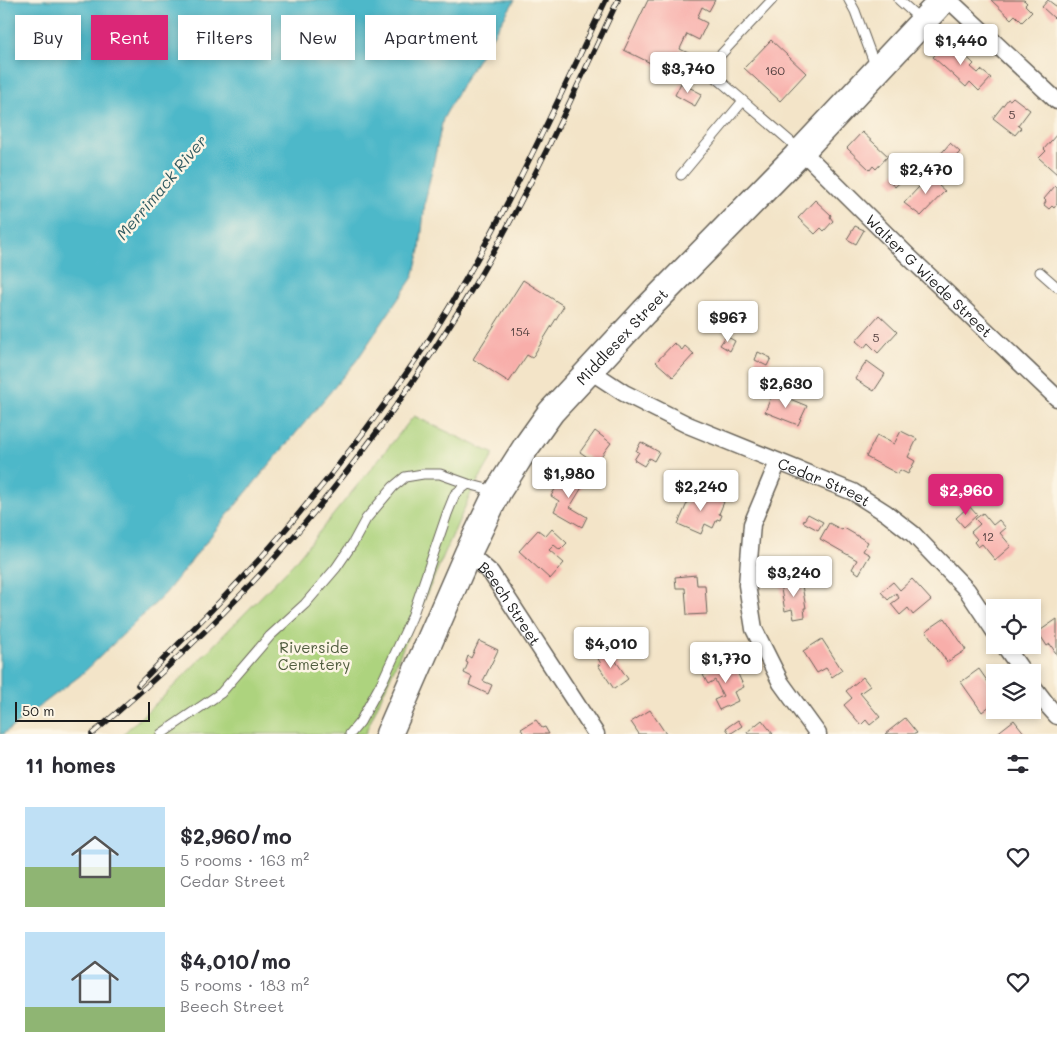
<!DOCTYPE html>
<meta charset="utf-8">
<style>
:root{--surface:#fff;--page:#f7f7f7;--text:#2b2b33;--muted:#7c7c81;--accent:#db2777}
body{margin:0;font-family:Mali,sans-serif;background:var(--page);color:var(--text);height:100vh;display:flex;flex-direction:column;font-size:19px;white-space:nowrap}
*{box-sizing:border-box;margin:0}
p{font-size:16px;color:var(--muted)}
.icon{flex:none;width:28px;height:28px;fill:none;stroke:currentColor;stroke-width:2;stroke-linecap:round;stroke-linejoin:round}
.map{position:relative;height:734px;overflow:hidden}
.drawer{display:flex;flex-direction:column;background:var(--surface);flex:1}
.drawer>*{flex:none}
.top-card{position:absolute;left:15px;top:15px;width:500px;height:45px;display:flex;gap:10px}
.buttons{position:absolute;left:986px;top:599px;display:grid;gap:10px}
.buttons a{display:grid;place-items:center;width:55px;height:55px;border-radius:0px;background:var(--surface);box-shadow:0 2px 8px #0003;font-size:25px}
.scale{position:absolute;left:15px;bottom:12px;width:135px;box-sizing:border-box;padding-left:5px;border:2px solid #1c1c1c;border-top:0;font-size:14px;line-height:18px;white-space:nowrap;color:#1c1c1c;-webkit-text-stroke:4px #fcf5e5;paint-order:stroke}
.price{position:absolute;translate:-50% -42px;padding:0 11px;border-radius:5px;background:#fff;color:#222;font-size:16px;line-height:32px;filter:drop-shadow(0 1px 2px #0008)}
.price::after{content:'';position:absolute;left:50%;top:30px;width:15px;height:11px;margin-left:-8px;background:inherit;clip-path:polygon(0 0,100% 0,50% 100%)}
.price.current{background:var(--accent);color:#fff}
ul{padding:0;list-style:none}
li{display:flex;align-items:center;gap:15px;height:125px;padding:0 25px}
li span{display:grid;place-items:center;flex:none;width:140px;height:100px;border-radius:0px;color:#555}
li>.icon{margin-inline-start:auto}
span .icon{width:60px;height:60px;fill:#fffc;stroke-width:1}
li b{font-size:21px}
h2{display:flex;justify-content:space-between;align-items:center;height:60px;padding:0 25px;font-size:21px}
.tag{padding:0 18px;border-radius:0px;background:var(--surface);box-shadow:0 2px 8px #0003;font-size:18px;line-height:45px}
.tag.current{background:var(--accent);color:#fff}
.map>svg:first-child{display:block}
.green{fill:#add37e;stroke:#64784d}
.water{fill:#4db8c9;stroke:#346a72}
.building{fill:#f8aeaa}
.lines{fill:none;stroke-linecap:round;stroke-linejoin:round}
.service-casing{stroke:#676258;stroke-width:11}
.minor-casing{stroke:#676258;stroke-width:19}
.primary-casing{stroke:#676258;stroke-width:29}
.service{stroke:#fff;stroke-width:9}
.minor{stroke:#fff;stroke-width:16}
.primary{stroke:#fff;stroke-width:26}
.rail-casing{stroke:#1c1c1c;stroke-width:5.5}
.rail{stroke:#fcf5e5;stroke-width:4;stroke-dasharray:11;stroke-linecap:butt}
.labels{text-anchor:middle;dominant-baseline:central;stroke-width:5;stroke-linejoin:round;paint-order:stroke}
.number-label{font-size:12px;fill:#534040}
.street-label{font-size:15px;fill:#1c1c1c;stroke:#fcf5e5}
.park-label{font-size:15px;fill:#4f5c3e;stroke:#fcf5e5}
.water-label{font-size:16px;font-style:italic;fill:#305a61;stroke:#fcf5e5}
</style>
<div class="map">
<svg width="1057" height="734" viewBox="0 0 1057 734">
<rect width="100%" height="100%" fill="#fcf5e5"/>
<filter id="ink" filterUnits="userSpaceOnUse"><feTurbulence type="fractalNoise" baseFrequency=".02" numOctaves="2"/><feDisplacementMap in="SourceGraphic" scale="10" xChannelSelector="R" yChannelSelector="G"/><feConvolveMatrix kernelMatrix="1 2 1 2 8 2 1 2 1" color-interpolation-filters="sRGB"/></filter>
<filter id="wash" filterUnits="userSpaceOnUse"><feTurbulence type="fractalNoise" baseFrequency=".0096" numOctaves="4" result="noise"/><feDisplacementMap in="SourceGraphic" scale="20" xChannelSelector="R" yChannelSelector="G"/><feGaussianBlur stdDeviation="1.12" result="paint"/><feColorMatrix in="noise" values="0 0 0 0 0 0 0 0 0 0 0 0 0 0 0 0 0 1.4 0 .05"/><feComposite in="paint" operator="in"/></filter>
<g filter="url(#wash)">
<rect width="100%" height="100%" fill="#f3e4c8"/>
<!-- green -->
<path class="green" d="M414 416 494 454 472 491 365 734H123L165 695 293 564Z"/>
<!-- water -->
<path class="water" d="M0 0H515L461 86 443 119 425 202 420 250 413 277 357 360 230 512 165 594 81 675 3 734H0Z"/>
<g id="blocks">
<!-- building -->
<path class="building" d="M648 0H715L709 11 702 7 697 18 707 23 699 40 687 34 680 49 696 57 685 80 624 50Z
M991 0H1024L1027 3 1025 5 1032 12 1022 22 1015 15 1011 19Z
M1048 0 1057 7V14L1054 18 1042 7Z
M771 40 806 73 780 101 744 68Z
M949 40 974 64 971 67 978 73 981 70 991 78 979 91 970 82 966 87 933 57Z
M681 83 702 94 695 106 675 95Z
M1013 97 1030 110 1018 126 1021 128 1015 135 993 118 1008 99 1010 100Z
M862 132 888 156 876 169 873 166 870 170 847 148Z
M1057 134V174L1039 158 1046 151 1044 149Z
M950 143 960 152 948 165 939 156Z
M902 165 910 173 895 187 888 179Z
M932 173 943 182 939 186 945 191 921 216 904 203Z
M1055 186 1057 188V204L1054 208 1052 206 1049 209 1044 205 1046 201 1044 199Z
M815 200 831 215 830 217 833 221 824 231 821 228 815 234 798 218Z
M855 226 864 230 856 244 847 239Z
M523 280 564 306 532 358 527 355 509 382 473 359Z
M879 315 897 332 878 353 868 343 864 348 856 341Z
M726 336 735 341 730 351 720 345Z
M674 343 682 350 685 346 694 354 673 377 656 362Z
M758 352 771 358 767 366 755 360Z
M867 361 885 374 874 391 855 379Z
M773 392 807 406 798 425 765 412Z
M595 431 611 443 596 463 580 452Z
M901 431 917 439 908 457 915 461 908 474 900 470 898 474 866 457 877 435 894 444Z
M641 442 659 452 654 461 649 458 644 466 634 460 639 452 636 451Z
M565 472 584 484 570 507 587 517 582 527 554 511 559 501 551 496Z
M979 477H988L989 490H980Z
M696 490 724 502 719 514 722 515 720 520 717 519 713 528 705 524 701 534 678 524 692 492 694 493Z
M969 506 977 515 964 527 956 518Z
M983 513 993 525 999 520 1006 528 1000 533 1011 546 995 560 982 544 978 547 974 542 977 539 971 532 980 524 975 519Z
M808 514 823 522 818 530 803 522Z
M829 523 842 530 844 528 868 542 863 551 870 555 859 574 852 569 857 560 820 539Z
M552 529 567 543 560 550 554 545 549 550 564 563 550 579 519 551 538 530 546 536Z
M696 575 697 585H705L707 614 687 615 685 588H676L675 577Z
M912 579 931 600 913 615 908 608 900 615 891 604 899 598 896 593 888 600 881 592 893 582 900 590Z
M801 580 806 608H804L805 617 794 619 792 609 785 611 780 584Z
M945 618 966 650 947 662 926 631Z
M1057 619V655L1050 644 1047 646 1038 632Z
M822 639 842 670 832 677 826 668 817 673 803 651Z
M479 641 498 650 483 681 492 685 488 694 469 685 472 677 464 673 468 663 466 662 468 656 471 658Z
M607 648 628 679 614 689 598 665 601 664 596 655Z
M732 661 744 687 734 692 738 701 719 710 714 700 723 696 715 680 708 684 703 675Z
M979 669 995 692V702L982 712 961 682Z
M863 677 870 686 860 693 880 717 870 725 866 720 861 725 844 705 852 698 846 691Z
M650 710 666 734H639L631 722Z
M905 718 917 733 915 734H885Z
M536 720 542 728 545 727 549 734H524L521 729Z
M738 720 742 726 730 734 726 728Z
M762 720 773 734H748L747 732Z
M1014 720 1025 734H996Z"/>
</g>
</g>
<g filter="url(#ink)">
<use href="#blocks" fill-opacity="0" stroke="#676258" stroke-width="1"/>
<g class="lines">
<!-- service casing -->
<g class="service-casing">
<path id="service" d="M772 0 711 65V73L799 149
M849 0 855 11 876 68
M899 0 921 20
M681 175 743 101
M1040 272 1057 287
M161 734 221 693 270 636 305 604 336 568 353 543 366 519 393 487 405 477 423 474H440L468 484
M350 734 360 722 383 680 412 617 447 514 455 494 468 484 495 491"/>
</g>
<!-- minor casing -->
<g class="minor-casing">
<g id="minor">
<path d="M949 0 1057 101"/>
<path id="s1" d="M802 151 908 256 1057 398"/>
<path id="s2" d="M589 370 624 393 688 425 853 492 886 513 913 534 967 590 995 632"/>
<path d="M778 462 752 524 747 585 754 629 781 683 818 734"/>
<path id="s3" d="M468 553 491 573 596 734"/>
<path d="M1004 645 1023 672"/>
<path d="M1032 685 1048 706 1057 716"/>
</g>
</g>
<!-- primary casing -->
<g class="primary-casing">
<g id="primary">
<path id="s4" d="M389 734 468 553 498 491 526 447 551 412 644 312 796 157 943 0"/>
</g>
</g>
<!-- service -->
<use href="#service" class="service"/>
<!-- minor -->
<use href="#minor" class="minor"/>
<!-- primary -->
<use href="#primary" class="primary"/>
<!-- rail casing -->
<g class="rail-casing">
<path id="rail" d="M138 685C192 630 247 576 296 517 341 464 384 407 423 349 495 239 549 119 606 0
M92 734C152 683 211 628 264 570 341 485 410 392 469 294 526 200 571 99 618 0"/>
</g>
<!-- rail -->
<use href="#rail" class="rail"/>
</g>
</g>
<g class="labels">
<!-- number labels -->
<g class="number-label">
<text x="775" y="70">160</text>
<text x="1012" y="114">5</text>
<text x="520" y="331">154</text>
<text x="876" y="337">5</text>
<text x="988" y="536">12</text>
</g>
<!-- street labels -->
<g class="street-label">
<text stroke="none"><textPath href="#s1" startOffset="178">Walter G Wiede Street</textPath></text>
<text stroke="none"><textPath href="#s4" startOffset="465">Middlesex Street</textPath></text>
<text stroke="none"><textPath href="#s2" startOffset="261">Cedar Street</textPath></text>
<text stroke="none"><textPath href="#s3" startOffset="66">Beech Street</textPath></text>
</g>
<!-- park labels -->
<g class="park-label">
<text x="314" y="647">Riverside<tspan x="314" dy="17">Cemetery</tspan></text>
</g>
<!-- water labels -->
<g class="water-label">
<text transform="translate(161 187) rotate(-50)">Merrimack River</text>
</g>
</g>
</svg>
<div class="buttons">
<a><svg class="icon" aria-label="locate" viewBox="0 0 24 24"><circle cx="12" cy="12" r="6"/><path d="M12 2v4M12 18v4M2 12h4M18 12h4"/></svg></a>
<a><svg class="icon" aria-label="layers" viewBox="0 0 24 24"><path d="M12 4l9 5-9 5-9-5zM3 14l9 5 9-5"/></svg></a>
</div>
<div class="scale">50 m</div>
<b class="price" style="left:961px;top:66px">$1,440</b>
<b class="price" style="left:688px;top:94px">$3,740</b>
<b class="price" style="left:926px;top:195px">$2,470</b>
<b class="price" style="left:728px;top:343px">$967</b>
<b class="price" style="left:786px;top:409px">$2,630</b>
<b class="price" style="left:569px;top:499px">$1,980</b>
<b class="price" style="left:701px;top:512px">$2,240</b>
<b class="price current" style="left:966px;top:516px">$2,960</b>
<b class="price" style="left:794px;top:598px">$3,240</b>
<b class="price" style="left:611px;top:669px">$4,010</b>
<b class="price" style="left:726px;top:684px">$1,770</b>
<div class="top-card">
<a class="tag">Buy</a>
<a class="tag current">Rent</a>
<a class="tag">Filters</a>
<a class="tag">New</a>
<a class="tag">Apartment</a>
</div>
</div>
<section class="drawer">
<h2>11 homes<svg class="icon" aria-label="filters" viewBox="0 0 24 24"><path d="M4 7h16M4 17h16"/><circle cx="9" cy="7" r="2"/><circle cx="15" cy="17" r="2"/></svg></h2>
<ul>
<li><span style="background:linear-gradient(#bfe0f5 60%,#8fb573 0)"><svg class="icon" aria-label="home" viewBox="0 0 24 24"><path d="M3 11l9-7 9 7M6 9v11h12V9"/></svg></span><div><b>$2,960/mo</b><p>5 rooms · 163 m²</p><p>Cedar Street</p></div><svg class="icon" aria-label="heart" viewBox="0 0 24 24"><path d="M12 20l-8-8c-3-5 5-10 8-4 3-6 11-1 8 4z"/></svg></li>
<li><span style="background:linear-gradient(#bfe0f5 75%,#8fb573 0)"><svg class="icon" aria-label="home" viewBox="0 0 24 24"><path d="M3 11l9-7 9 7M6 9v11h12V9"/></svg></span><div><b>$4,010/mo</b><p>5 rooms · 183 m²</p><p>Beech Street</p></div><svg class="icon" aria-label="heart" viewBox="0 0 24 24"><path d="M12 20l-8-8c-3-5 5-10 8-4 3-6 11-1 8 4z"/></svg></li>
</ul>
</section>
